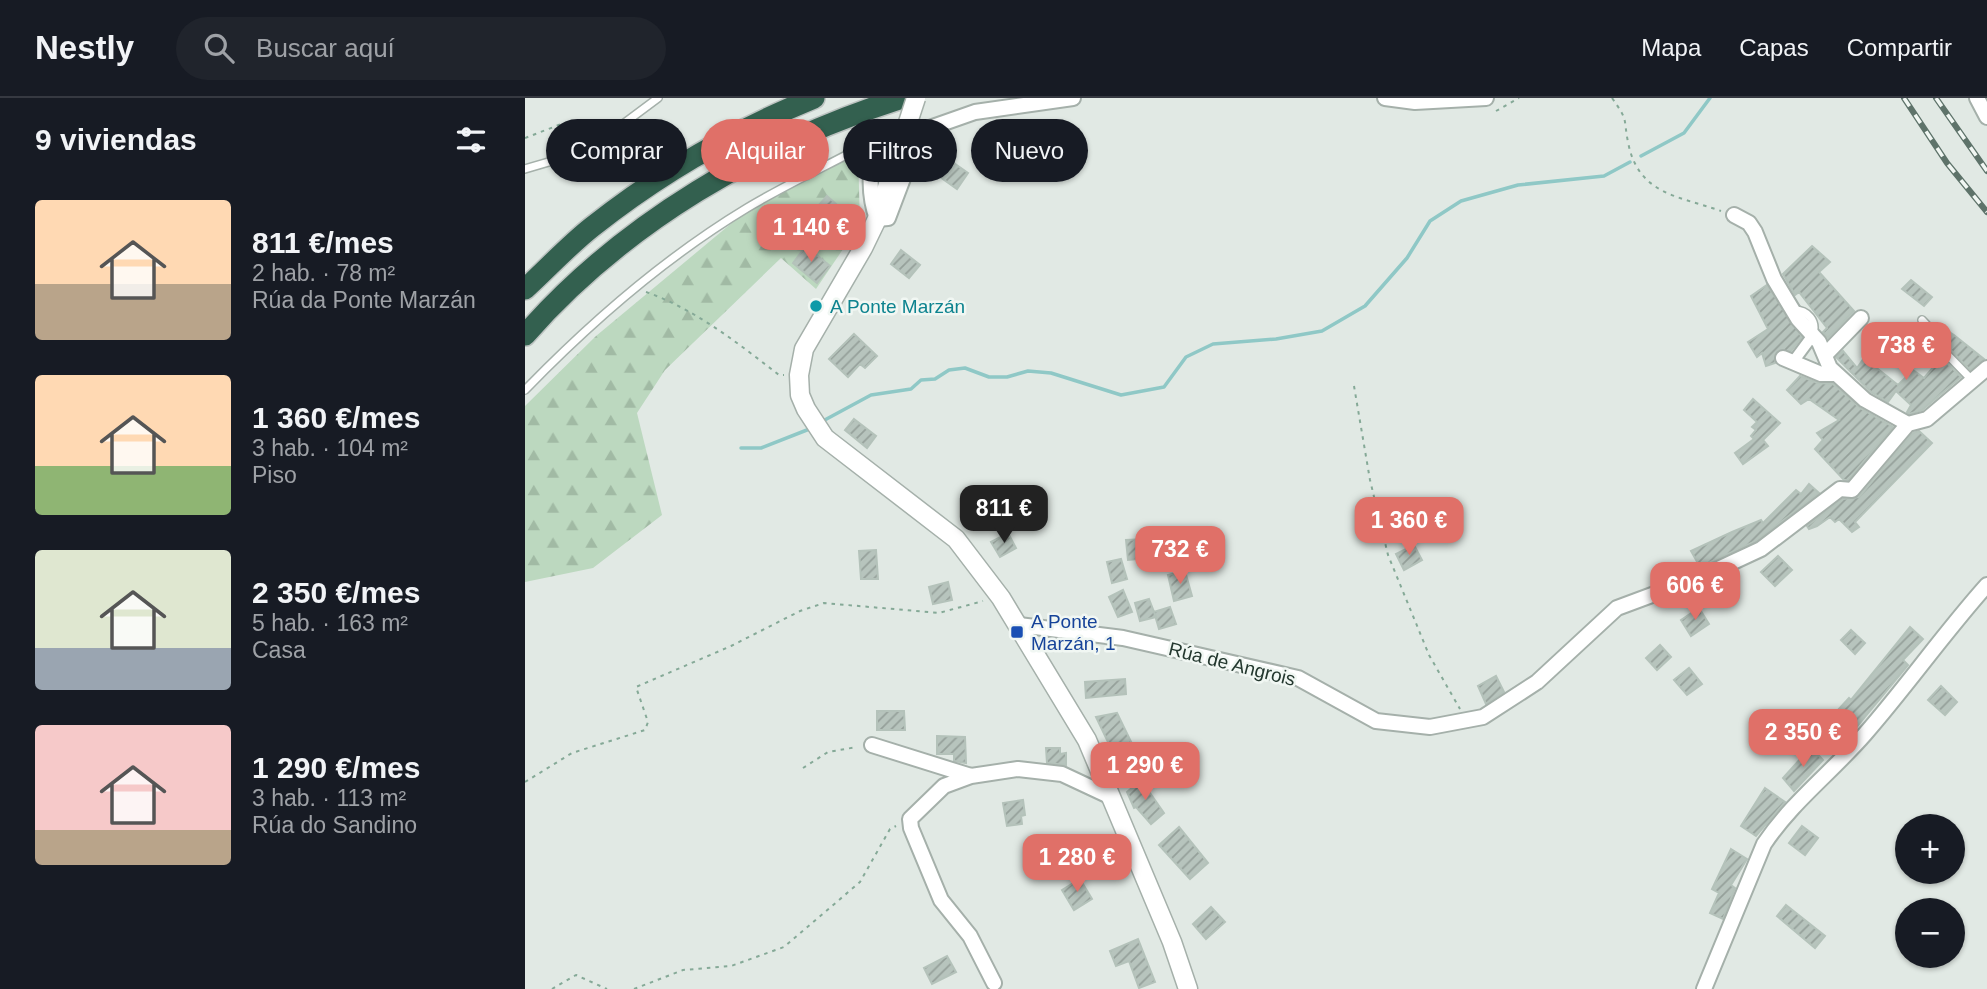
<!DOCTYPE html>
<html lang="es">
<meta charset="utf-8">
<style>
:root{--surface:#171b24;--page:#20242c;--text:#f1f3f6;--muted:#9ea1a6;--line:#363941;--accent:#e07068}
body{margin:0;font-family:Helvetica,sans-serif;background:var(--page);color:var(--text);height:100vh;display:flex;flex-direction:column;font-size:26px;white-space:nowrap}
*{box-sizing:border-box;margin:0}
p{font-size:23px;color:var(--muted)}
.icon{flex:none;width:38px;height:38px;fill:none;stroke:currentColor;stroke-width:2;stroke-linecap:round;stroke-linejoin:round}
.map{position:relative;flex:1;overflow:hidden}
.sheet{display:flex;flex-direction:column;background:var(--surface);width:525px}
.sheet>*{flex:none}
.hud{position:absolute;left:21px;top:21px;width:665px;height:63px;display:flex;gap:14px}
.fabs{position:absolute;left:1370px;top:716px;display:grid;gap:14px}
.fabs a{display:grid;place-items:center;width:70px;height:70px;border-radius:50%;background:var(--surface);box-shadow:0 2px 5px #0004;font-size:35px}
.price{position:absolute;translate:-50% -60px;padding:0 16px;border-radius:14px;background:var(--accent);color:#fff;font-size:23px;line-height:46px;filter:drop-shadow(0 2px 4px #0008)}
.price::after{content:'';position:absolute;left:50%;top:42px;width:21px;height:16px;margin-left:-10px;background:inherit;clip-path:polygon(0 0,100% 0,50% 100%)}
.price.selected{background:#222;color:#fff}
ul{padding:0;list-style:none}
li{display:flex;align-items:center;gap:21px;height:175px;padding:0 35px}
li span{display:grid;place-items:center;flex:none;width:196px;height:140px;border-radius:7px;color:#555}
li>.icon{margin-inline-start:auto}
span .icon{width:84px;height:84px;fill:#fffc;stroke-width:1}
li b{font-size:30px}
h2{display:flex;justify-content:space-between;align-items:center;height:84px;padding:0 35px;font-size:30px}
.chip{padding:0 24px;border-radius:32px;background:var(--surface);box-shadow:0 2px 5px #0004;font-size:24px;line-height:63px}
.chip.selected{background:var(--accent);color:#fff}
header{display:flex;align-items:center;gap:42px;box-sizing:border-box;height:98px;padding:0 35px;background:var(--surface);border-bottom:2px solid var(--line)}
header strong{font-size:33px}
nav{display:flex;gap:38px;margin-inline-start:auto;font-size:24px}
.search{width:490px;height:63px;background:var(--page);display:flex;align-items:center;gap:18px;box-sizing:border-box;padding:0 24px;border-radius:38px;color:var(--muted);font-size:26px}
main{display:flex;flex:1;min-height:0}
.map>svg:first-child{display:block}
.forest{fill:url(#forest-firs)}
.lines{fill:none;stroke-linecap:round;stroke-linejoin:round}
.stream{stroke:#8fc8c6;stroke-width:3.5}
.building{fill:url(#building-hatch);stroke:#b4c2ba;stroke-width:2}
.service-casing{stroke:#a5b0aa;stroke-width:10}
.pedestrian-casing{stroke:#a5b0aa;stroke-width:14}
.minor-casing{stroke:#a5b0aa;stroke-width:18}
.tertiary-casing{stroke:#a5b0aa;stroke-width:21}
.motorway-casing{stroke:#bdc3c1;stroke-width:24}
.path{stroke:#85a997;stroke-width:2;stroke-dasharray:3.5 5;stroke-linecap:butt}
.service{stroke:#fff;stroke-width:7}
.pedestrian{stroke:#fff;stroke-width:10}
.minor{stroke:#fff;stroke-width:14}
.tertiary{stroke:#fff;stroke-width:18}
.motorway{stroke:#33604f;stroke-width:21}
.rail-casing{stroke:#5e736a;stroke-width:6}
.rail{stroke:#f1f7f3;stroke-width:3.5;stroke-dasharray:10;stroke-linecap:butt}
.tertiary-bridge-casing{stroke:#a5b0aa;stroke-width:21;stroke-linecap:butt}
.tertiary-bridge{stroke:#fff;stroke-width:18}
.culture-dot{fill:#0f9aa8;stroke:#f1f7f3;stroke-width:2.5}
.transit-dot{fill:#1a4fb4;stroke:#f1f7f3;stroke-width:2.5}
.labels{text-anchor:middle;dominant-baseline:central;stroke-width:5;stroke-linejoin:round;paint-order:stroke}
.culture-label{font-size:19px;fill:#0d838f;stroke:#f1f7f3;text-anchor:start}
.transit-label{font-size:19px;fill:#164399;stroke:#f1f7f3;text-anchor:start}
.street-label{font-size:19px;fill:#24382f;stroke:#f1f7f3}
</style>
<header>
<strong>Nestly</strong>
<div class="search"><svg class="icon" aria-label="search" viewBox="0 0 24 24"><circle cx="10" cy="10" r="6"/><path d="M15 15l6 6"/></svg>Buscar aquí</div>
<nav><a>Mapa</a><a>Capas</a><a>Compartir</a></nav>
</header>
<main>
<section class="sheet">
<h2>9 viviendas<svg class="icon" aria-label="filters" viewBox="0 0 24 24"><path d="M4 7h16M4 17h16"/><circle cx="9" cy="7" r="2"/><circle cx="15" cy="17" r="2"/></svg></h2>
<ul>
<li><span style="background:linear-gradient(#ffd9b3 60%,#b9a48a 0)"><svg class="icon" aria-label="home" viewBox="0 0 24 24"><path d="M3 11l9-7 9 7M6 9v11h12V9"/></svg></span><div><b>811 €/mes</b><p>2 hab. · 78 m²</p><p>Rúa da Ponte Marzán</p></div></li>
<li><span style="background:linear-gradient(#ffd9b3 65%,#8fb573 0)"><svg class="icon" aria-label="home" viewBox="0 0 24 24"><path d="M3 11l9-7 9 7M6 9v11h12V9"/></svg></span><div><b>1 360 €/mes</b><p>3 hab. · 104 m²</p><p>Piso</p></div></li>
<li><span style="background:linear-gradient(#dfe7d0 70%,#9aa5b1 0)"><svg class="icon" aria-label="home" viewBox="0 0 24 24"><path d="M3 11l9-7 9 7M6 9v11h12V9"/></svg></span><div><b>2 350 €/mes</b><p>5 hab. · 163 m²</p><p>Casa</p></div></li>
<li><span style="background:linear-gradient(#f6c9c9 75%,#b9a48a 0)"><svg class="icon" aria-label="home" viewBox="0 0 24 24"><path d="M3 11l9-7 9 7M6 9v11h12V9"/></svg></span><div><b>1 290 €/mes</b><p>3 hab. · 113 m²</p><p>Rúa do Sandino</p></div></li>
</ul>
</section>
<div class="map">
<svg width="1462" height="891" viewBox="0 0 1462 891">
<defs>
<pattern id="forest-firs" width="22" height="20" patternUnits="userSpaceOnUse" patternTransform="scale(1.75)"><rect width="22" height="20" fill="#bcd8bf"/><path d="M5 1l3.5 6h-7zM16 11l3.5 6h-7z" fill="#a1baa4"/></pattern>
<pattern id="building-hatch" width="6" height="6" patternUnits="userSpaceOnUse" patternTransform="scale(1.75)"><rect width="6" height="6" fill="#b7c4bd"/><path d="M-1 1l2-2M0 6l6-6M5 7l2-2" fill="none" stroke="#95a09a"/></pattern>
</defs>
<rect width="100%" height="100%" fill="#e1e9e4"/>
<!-- forest -->
<path class="forest" d="M333 55 335 126 291 191 256 160 140 272 112 315 137 417 68 470 0 484V308L71 238 220 114Z"/>
<g class="lines">
<!-- stream -->
<path class="stream" d="M1116 58 1159 35 1185 0
M296 324 346 297 386 291 396 282 410 281 424 272 440 270 464 279H482L503 273 526 275 596 297 639 289 661 259 688 246 751 241 797 233 840 208 882 160 905 123 936 103 993 87 1079 78 1105 64
M216 350H236L287 330"/>
</g>
<!-- building -->
<path class="building" d="M419 58 443 75 432 91 408 74Z
M302 98 318 112 312 119 316 122 306 135 285 117Z
M281 148 305 168 292 185 268 165Z
M1287 148 1305 164 1294 174 1329 213 1303 240 1298 234 1302 230 1274 194 1270 197 1258 176Z
M376 152 395 167 384 180 366 166Z
M1386 182 1407 199 1399 208 1377 191Z
M1242 187 1277 239 1266 253H1252L1250 265 1241 268 1237 255 1232 259 1223 244 1243 231 1226 198Z
M1421 232 1429 237 1459 261 1445 272 1418 244Z
M329 236 352 258 340 270 335 266 323 279 304 261Z
M1408 251 1436 279 1397 312 1384 316 1382 314 1386 307 1371 293 1363 304 1346 294 1311 259 1318 253 1332 270 1339 260 1373 287 1388 272 1399 280 1411 266 1402 258Z
M1275 278 1293 285 1308 286 1335 310 1368 329 1323 382H1319L1290 351 1298 342 1292 335 1314 322 1284 301 1276 306 1262 292Z
M1228 301 1255 325 1238 342 1243 348 1218 366 1210 355 1229 341 1226 338 1231 332 1227 329 1232 324 1219 312Z
M329 321 351 338 342 350 320 332Z
M1394 333 1407 345 1330 424 1334 429 1327 434 1314 421 1310 424 1305 419 1292 428 1284 431 1282 428 1318 401 1334 399 1388 335Z
M1284 386 1294 395 1231 443 1175 469 1166 453 1207 434 1236 422 1238 425 1271 392 1276 396Z
M456 402 459 424 445 426 442 405Z
M483 435 491 450 475 459 466 444Z
M621 441 623 460 603 462 601 442Z
M889 447 897 462 879 472 871 456Z
M351 452 353 481H336L334 453Z
M1253 458 1267 472 1250 488 1236 474Z
M596 461 602 481 587 485 582 464Z
M660 473 667 498 649 503 643 477Z
M423 484 427 502 408 506 404 489Z
M598 492 607 514 593 519 584 499Z
M624 501 631 519 615 523 610 505Z
M645 509 651 526 634 531 629 514Z
M1174 510 1184 526 1166 538 1156 522Z
M1385 529 1398 541 1378 562 1383 567 1315 649 1304 638 1320 622 1312 613 1324 600 1326 602Z
M1326 532 1340 545 1330 556 1316 542Z
M1135 547 1146 559 1132 572 1121 560Z
M1164 570 1177 586 1162 597 1149 582Z
M971 578 979 594 961 606 953 588Z
M600 581 601 596 561 600 560 584Z
M1416 588 1432 604 1420 617 1403 602Z
M352 613H379L380 632H352Z
M592 615 612 656 593 665 571 619Z
M412 638 440 639 441 665 429 663V656H412Z
M1286 649 1298 662 1269 693 1258 680Z
M521 650H535V656L541 655V667L522 665Z
M616 682 639 715 626 726 611 709 609 710 602 694Z
M1240 690 1260 704 1231 738 1216 728Z
M498 702 500 717 496 718 497 726 482 728 478 705Z
M1277 728 1293 740 1280 757 1264 745Z
M654 729 683 765 665 781 634 747Z
M1206 751 1222 761 1206 787 1210 790 1198 821 1185 815 1194 795 1187 791Z
M555 781 567 801 549 812 537 792Z
M1261 807 1300 838 1290 850 1252 818Z
M686 809 700 824 681 841 668 826Z
M613 841 630 884 614 890 604 863 591 868 585 853Z
M422 858 431 874 407 886 399 870Z"/>
<g class="lines">
<!-- service casing -->
<g class="service-casing">
<path id="service" d="M0 71 51 56 70 47 133 0
M1269 212C1283 212 1292 223 1288 236
M1397 222 1412 238V246L1447 282
M0 292C66 224 141 159 222 110 257 89 295 71 331 52L349 47"/>
</g>
<!-- pedestrian casing -->
<g class="pedestrian-casing">
<path id="pedestrian" d="M1268 264 1288 237"/>
</g>
<!-- minor casing -->
<g class="minor-casing">
<path id="minor" d="M860 0 890 4 961 0
M1452 0 1462 19
M396 33 363 120 352 121C343 96 345 73 349 47L365 38 396 33 450 14 548 0
M1209 117 1224 125 1230 134 1249 181 1273 221 1294 244 1305 270 1340 302 1383 326
M1300 257 1336 220
M1258 260 1296 276H1310
M494 527 598 540 773 580 851 623 905 629 958 619 1012 584 1092 510 1178 478 1236 451 1315 391 1327 392 1383 326 1402 321 1462 270
M347 647 446 678
M469 885 445 838 416 802 386 730 385 721 419 688 446 678 493 671 537 676 584 698
M1179 891 1239 746C1268 703 1306 675 1340 636 1382 588 1419 535 1462 487"/>
</g>
<!-- tertiary casing -->
<g class="tertiary-casing">
<path id="tertiary" d="M371 61 352 121 338 150 279 251 274 277 275 297 281 311 300 340 431 441 476 500 562 642 647 844 663 891"/>
</g>
<!-- motorway casing -->
<g class="motorway-casing">
<path id="motorway" d="M0 191C22 171 43 148 67 129 135 75 208 33 289 0
M0 237C98 125 235 45 377 0"/>
</g>
<!-- path -->
<path class="path" d="M1087 0C1104 24 1098 19 1103 44 1113 97 1154 98 1196 113
M971 13 994 0
M0 40 39 25
M121 194C170 211 214 246 254 277H259
M829 288 845 382 863 457 904 557 935 611
M278 670 303 654 332 649
M0 684 47 655 120 632 123 624 111 589 206 548 275 513 299 505 414 515 458 503
M27 891 51 877 82 891
M109 891 158 872 206 868 259 849 335 784 365 731 371 728"/>
<!-- service -->
<use href="#service" class="service"/>
<!-- pedestrian -->
<use href="#pedestrian" class="pedestrian"/>
<!-- minor -->
<use href="#minor" class="minor"/>
<!-- tertiary -->
<use href="#tertiary" class="tertiary"/>
<!-- motorway -->
<use href="#motorway" class="motorway"/>
<!-- rail casing -->
<g class="rail-casing">
<path id="rail" d="M1379 0 1422 65 1462 114
M1411 0 1462 73"/>
</g>
<!-- rail -->
<use href="#rail" class="rail"/>
<!-- tertiary-bridge casing -->
<g class="tertiary-bridge-casing">
<path id="tertiary-bridge" d="M371 61 391 0"/>
</g>
<!-- tertiary-bridge -->
<use href="#tertiary-bridge" class="tertiary-bridge"/>
</g>
<!-- markers -->
<circle class="culture-dot" cx="291" cy="208" r="7"/>
<rect class="transit-dot" x="485" y="527" width="14" height="14" rx="3.5"/>
<g class="labels">
<!-- culture labels -->
<g class="culture-label">
<text x="305" y="208">A Ponte Marzán</text>
</g>
<!-- transit labels -->
<g class="transit-label">
<text x="506" y="523">A Ponte<tspan x="506" dy="22">Marzán, 1</tspan></text>
</g>
<!-- street labels -->
<g class="street-label">
<text transform="translate(707 566) rotate(14)">Rúa de Angrois</text>
</g>
</g>
</svg>
<div class="fabs">
<a>+</a>
<a>−</a>
</div>
<b class="price" style="left:286px;top:166px">1 140 €</b>
<b class="price" style="left:1381px;top:284px">738 €</b>
<b class="price selected" style="left:479px;top:447px">811 €</b>
<b class="price" style="left:884px;top:459px">1 360 €</b>
<b class="price" style="left:655px;top:488px">732 €</b>
<b class="price" style="left:1170px;top:524px">606 €</b>
<b class="price" style="left:1278px;top:671px">2 350 €</b>
<b class="price" style="left:620px;top:704px">1 290 €</b>
<b class="price" style="left:552px;top:796px">1 280 €</b>
<div class="hud">
<a class="chip">Comprar</a>
<a class="chip selected">Alquilar</a>
<a class="chip">Filtros</a>
<a class="chip">Nuevo</a>
</div>
</div>
</main>
